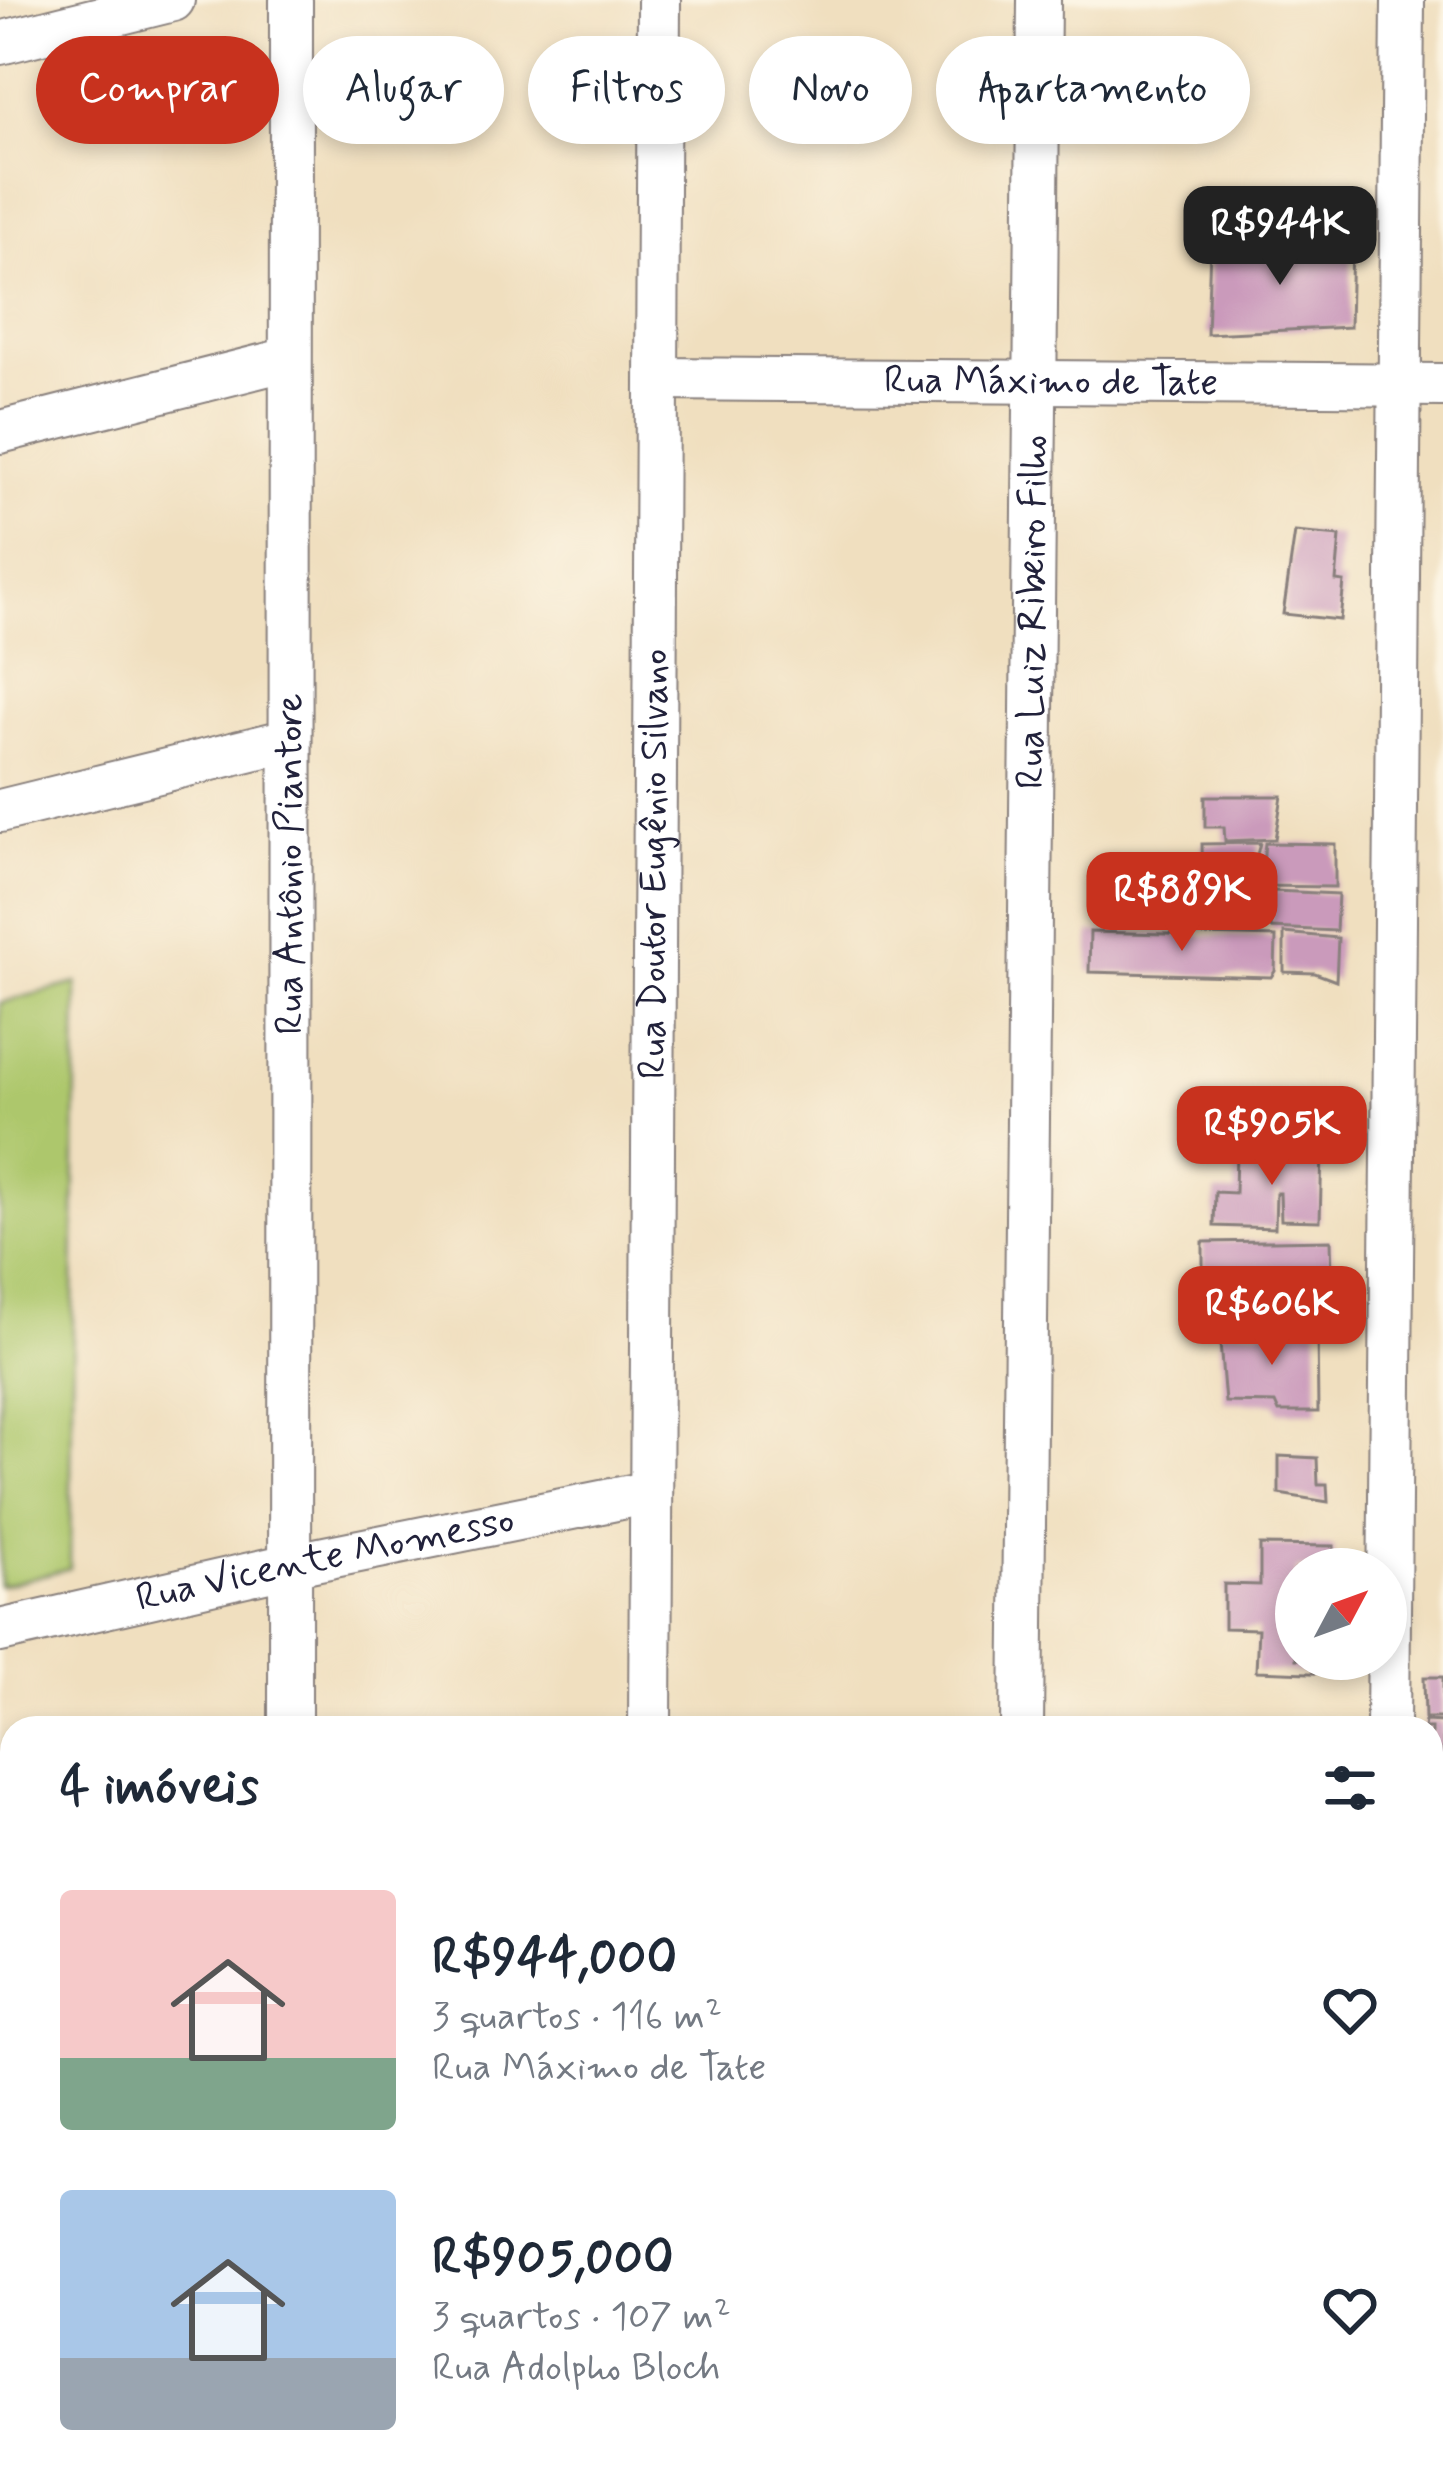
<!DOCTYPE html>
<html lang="pt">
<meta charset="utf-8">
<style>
:root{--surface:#fff;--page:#f2f2f3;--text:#1f2937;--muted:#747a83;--accent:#c8321e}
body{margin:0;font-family:Mynerve,sans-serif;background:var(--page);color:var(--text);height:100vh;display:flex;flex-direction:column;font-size:45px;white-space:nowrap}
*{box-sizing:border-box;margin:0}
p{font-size:39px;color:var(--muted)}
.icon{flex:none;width:66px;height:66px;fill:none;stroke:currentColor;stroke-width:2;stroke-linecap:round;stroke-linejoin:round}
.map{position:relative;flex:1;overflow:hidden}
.details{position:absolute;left:0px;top:1716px;width:1443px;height:771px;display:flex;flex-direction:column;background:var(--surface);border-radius:36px 36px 0 0;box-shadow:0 6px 18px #0003}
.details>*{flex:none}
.hud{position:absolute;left:36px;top:36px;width:1371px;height:108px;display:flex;gap:24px}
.needle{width:78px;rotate:49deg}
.buttons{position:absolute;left:1275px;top:1548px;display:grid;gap:24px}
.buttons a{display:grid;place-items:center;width:132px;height:132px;border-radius:50%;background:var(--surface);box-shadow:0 6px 18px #0003;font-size:60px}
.price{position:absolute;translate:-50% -102px;padding:0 27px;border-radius:24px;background:var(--accent);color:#fff;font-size:39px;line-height:78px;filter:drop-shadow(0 3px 6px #0008)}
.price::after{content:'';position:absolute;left:50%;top:72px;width:36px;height:27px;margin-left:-18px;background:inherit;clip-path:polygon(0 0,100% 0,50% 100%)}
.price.on{background:#222;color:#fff}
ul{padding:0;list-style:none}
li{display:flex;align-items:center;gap:36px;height:300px;padding:0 60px}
li span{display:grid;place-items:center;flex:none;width:336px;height:240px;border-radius:12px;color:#555}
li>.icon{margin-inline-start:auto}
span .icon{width:144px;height:144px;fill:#fffc;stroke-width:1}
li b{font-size:51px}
h2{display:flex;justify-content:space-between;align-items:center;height:144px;padding:0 60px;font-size:51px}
.chip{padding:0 42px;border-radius:54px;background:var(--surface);box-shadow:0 6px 18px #0003;font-size:42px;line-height:108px}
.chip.on{background:var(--accent);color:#fff}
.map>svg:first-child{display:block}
.green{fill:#adc76c;stroke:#687454;stroke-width:3}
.building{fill:#ca9abb}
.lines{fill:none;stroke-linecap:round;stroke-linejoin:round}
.minor-casing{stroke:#89807d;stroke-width:46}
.minor{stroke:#fff;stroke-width:42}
.labels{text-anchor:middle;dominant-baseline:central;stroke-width:12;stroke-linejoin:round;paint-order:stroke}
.street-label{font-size:39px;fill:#22223b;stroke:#fcf5e5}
</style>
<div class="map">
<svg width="1443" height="2485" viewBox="0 0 1443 2485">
<rect width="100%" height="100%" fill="#fcf5e5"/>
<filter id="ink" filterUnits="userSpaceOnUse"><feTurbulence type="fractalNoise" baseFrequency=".00833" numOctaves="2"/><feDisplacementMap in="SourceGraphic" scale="24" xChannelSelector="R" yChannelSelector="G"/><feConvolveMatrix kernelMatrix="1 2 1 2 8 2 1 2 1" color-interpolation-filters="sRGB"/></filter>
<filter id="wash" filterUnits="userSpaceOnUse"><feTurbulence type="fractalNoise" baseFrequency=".004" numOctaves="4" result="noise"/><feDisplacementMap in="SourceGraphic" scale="48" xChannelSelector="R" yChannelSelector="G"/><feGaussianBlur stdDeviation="2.7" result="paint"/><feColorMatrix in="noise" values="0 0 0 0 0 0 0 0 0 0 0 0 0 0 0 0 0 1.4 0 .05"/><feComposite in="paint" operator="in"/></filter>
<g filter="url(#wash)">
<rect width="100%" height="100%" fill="#f0dfbf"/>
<!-- green -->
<path class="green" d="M77 983 70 1568 0 1586V1003Z"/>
<g id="blocks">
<!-- building -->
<path class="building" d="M1352 242 1350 327 1207 334 1210 248Z
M1295 532 1340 536 1336 581 1344 582 1340 620 1283 614Z
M1205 796H1282L1275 839 1225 841 1224 827H1205Z
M1260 843 1250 882H1203L1202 844Z
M1265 843 1335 844V887L1261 886Z
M1273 891 1338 894 1336 931 1271 928Z
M1090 932 1276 937 1275 971 1271 977 1089 972Z
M1284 933 1338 938 1336 981 1315 973 1284 972Z
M1274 1145 1322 1150 1320 1221 1281 1220 1280 1193H1276L1275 1228 1214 1226 1215 1192 1235 1193 1236 1150Z
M1331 1240 1332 1279H1280V1274L1203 1275V1242Z
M1284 1284 1285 1321 1204 1324 1203 1287Z
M1317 1328 1318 1412H1279L1275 1403 1225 1402 1219 1331Z
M1279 1456 1317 1458 1318 1484H1327L1328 1502 1279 1494Z
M1260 1545 1334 1546V1569H1296V1659H1334V1674L1256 1671 1258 1629 1224 1628V1584L1260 1585Z
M1424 1677H1443V1718H1425Z
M1425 1721 1443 1722V1762H1431V1728H1424Z
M1431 1900H1443V1941H1431Z
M1431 1945H1443V1984L1431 1985Z
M1431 2378H1443V2421L1431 2420Z
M1257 2475H1312V2485H1257Z"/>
</g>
</g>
<g filter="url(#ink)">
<use href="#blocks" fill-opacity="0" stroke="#89807d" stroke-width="3"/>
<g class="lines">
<!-- minor casing -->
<g class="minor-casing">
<g id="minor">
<path d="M0 43 173 0"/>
<path id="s1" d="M658 379 1443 385"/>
<path d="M0 432 289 359"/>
<path d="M0 811 289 740"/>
<path id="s2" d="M0 1631 290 1565 651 1492"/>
<path id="s3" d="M290 1728 291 0"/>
<path id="s4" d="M650 1728 659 0"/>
<path id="s5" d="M1022 1728 1039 0"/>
<path d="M1388 1728 1403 0"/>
<path d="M0 2002 12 1999"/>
<path d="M1431 2212H1443"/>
<path d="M0 2438 12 2436"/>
<path d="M290 2475V2485"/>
<path d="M650 2475V2485"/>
<path d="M1015 2485V2475"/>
<path d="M1383 2485V2475"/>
</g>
</g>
<!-- minor -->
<use href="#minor" class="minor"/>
</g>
</g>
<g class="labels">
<!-- street labels -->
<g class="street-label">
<text stroke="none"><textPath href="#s1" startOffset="393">Rua Máximo de Tate</textPath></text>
<text stroke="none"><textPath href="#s5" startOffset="1116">Rua Luiz Ribeiro Filho</textPath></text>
<text stroke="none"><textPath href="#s3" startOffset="864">Rua Antônio Piantore</textPath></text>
<text stroke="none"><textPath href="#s4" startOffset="864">Rua Doutor Eugênio Silvano</textPath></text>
<text stroke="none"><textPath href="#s2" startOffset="333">Rua Vicente Momesso</textPath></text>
</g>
</g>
</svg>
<div class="buttons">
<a><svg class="needle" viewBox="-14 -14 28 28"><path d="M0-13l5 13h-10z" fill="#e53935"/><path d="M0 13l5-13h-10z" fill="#747a83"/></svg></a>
</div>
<b class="price on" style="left:1280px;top:288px">R$944K</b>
<b class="price" style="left:1182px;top:954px">R$889K</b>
<b class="price" style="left:1272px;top:1188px">R$905K</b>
<b class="price" style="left:1272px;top:1368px">R$606K</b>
<div class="hud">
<a class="chip on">Comprar</a>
<a class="chip">Alugar</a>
<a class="chip">Filtros</a>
<a class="chip">Novo</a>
<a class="chip">Apartamento</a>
</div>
<section class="details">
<h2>4 imóveis<svg class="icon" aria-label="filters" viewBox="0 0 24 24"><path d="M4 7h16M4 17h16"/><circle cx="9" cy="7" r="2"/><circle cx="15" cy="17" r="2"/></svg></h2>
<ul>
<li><span style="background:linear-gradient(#f6c9c9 70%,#7fa58c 0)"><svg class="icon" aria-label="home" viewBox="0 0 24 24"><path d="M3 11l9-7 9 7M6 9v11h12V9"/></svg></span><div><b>R$944,000</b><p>3 quartos · 116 m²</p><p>Rua Máximo de Tate</p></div><svg class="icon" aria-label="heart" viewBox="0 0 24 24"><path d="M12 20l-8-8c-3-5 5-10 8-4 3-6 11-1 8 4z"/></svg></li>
<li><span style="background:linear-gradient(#a9c7e8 70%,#9aa5b1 0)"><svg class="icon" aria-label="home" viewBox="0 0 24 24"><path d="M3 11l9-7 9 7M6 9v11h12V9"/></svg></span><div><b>R$905,000</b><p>3 quartos · 107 m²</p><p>Rua Adolpho Bloch</p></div><svg class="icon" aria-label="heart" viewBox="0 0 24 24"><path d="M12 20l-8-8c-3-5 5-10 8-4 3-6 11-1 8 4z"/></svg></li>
</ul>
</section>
</div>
